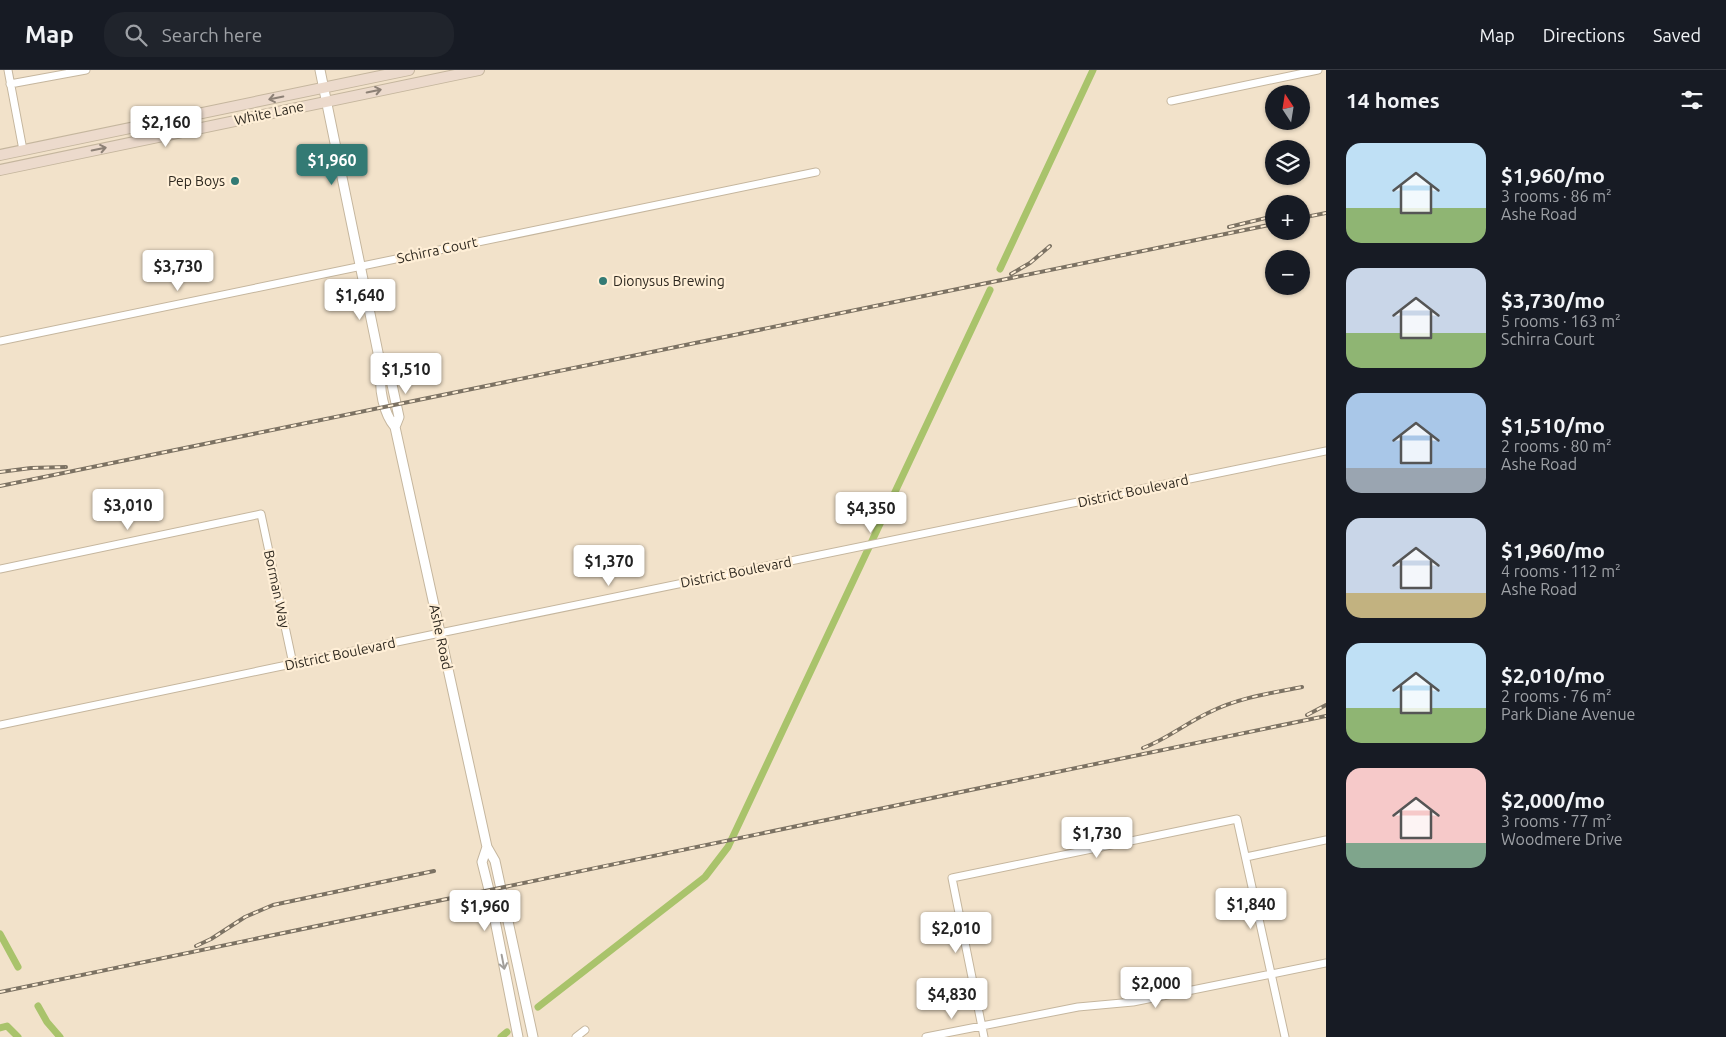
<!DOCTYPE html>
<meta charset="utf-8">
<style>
:root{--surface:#171b24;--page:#20242c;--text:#f1f3f6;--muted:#9ea1a6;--line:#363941;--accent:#337a74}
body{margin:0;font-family:Ubuntu,sans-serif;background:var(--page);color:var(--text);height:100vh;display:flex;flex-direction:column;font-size:19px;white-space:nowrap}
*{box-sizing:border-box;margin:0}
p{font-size:16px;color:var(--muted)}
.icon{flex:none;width:28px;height:28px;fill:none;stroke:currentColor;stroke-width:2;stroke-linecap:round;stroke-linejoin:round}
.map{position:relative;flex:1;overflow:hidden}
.panel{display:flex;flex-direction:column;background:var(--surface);width:400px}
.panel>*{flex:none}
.needle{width:32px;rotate:348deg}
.buttons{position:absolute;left:1265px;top:15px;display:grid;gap:10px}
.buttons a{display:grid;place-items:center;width:45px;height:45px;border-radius:50%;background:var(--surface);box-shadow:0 1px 4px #0004;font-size:25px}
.price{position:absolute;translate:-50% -42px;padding:0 11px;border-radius:5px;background:#fff;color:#222;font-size:16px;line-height:32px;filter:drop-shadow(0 1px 2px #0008)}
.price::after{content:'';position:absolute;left:50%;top:30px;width:15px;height:11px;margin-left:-8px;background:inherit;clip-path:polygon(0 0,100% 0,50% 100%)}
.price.on{background:var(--accent);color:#fff}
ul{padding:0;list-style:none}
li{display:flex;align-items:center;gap:15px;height:125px;padding:0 20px}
li span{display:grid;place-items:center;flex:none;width:140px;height:100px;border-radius:15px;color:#555}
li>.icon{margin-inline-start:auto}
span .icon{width:60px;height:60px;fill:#fffc;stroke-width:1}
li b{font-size:21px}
h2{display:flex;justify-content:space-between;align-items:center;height:60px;padding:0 20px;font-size:21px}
header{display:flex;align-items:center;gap:30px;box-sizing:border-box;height:70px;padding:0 25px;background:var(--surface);border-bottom:1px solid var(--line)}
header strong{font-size:24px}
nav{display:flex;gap:28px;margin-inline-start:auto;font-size:18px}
.search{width:350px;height:45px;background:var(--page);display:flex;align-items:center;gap:12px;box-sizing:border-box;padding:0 18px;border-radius:20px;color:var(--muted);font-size:19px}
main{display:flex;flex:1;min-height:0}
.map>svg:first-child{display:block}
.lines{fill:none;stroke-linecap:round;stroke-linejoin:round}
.canal{stroke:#a9c36b;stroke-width:7}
.minor-casing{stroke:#c5b69e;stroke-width:9}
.tertiary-casing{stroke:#c5b69e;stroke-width:11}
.secondary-casing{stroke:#c5b69e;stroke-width:12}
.minor{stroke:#fff;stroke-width:7}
.tertiary{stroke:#fff;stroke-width:9}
.secondary{stroke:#ecdacc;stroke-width:10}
.rail-casing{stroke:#7c7263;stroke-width:4}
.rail{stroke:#ffefd7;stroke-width:2;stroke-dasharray:5.5;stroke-linecap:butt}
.oneway{stroke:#8d8176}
.oneway2{stroke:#a19e9a}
.poi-dot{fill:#337a74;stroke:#ffefd7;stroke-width:2}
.labels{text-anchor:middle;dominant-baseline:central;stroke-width:4.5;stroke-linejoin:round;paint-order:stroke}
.street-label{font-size:14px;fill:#2e281f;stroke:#ffefd7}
.poi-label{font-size:14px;fill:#2e281f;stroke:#ffefd7;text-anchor:end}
</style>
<header>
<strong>Map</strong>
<div class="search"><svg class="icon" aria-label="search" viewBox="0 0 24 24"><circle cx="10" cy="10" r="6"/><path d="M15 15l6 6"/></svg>Search here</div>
<nav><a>Map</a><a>Directions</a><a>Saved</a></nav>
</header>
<main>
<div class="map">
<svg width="1326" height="967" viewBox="0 0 1326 967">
<rect width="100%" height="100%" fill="#f2e2ca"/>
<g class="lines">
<!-- canal -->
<path class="canal" d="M1000 199 1093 0
M0 864 18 897
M38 936 47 952 60 967
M538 937 705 807 728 777 990 220
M0 958 7 956 18 967
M501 967 507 962"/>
<!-- minor casing -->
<g class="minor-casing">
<path id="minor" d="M8 0 23 80
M10 14 86 0
M1171 31 1318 0
M0 271 816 102
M0 499 261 444 293 594
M0 655 440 563 1326 381
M1246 787 1326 770
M576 967 585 960
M926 967 1078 937 1133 932 1326 893
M984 967 952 808 1237 749 1285 967"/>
</g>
<!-- tertiary casing -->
<g class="tertiary-casing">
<path id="tertiary" d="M320 0 382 302C378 318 384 344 395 357L487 777 495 791 533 967
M382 302 391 310 399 347 395 357
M487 777 482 792 489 820 518 967"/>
</g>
<!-- secondary casing -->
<g class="secondary-casing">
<path id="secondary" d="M0 85 409 0
M0 100 479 0"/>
</g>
<!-- minor -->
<use href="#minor" class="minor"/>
<!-- tertiary -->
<use href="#tertiary" class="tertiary"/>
<!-- secondary -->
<use href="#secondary" class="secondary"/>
<!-- rail casing -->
<g class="rail-casing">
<path id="rail" d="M1301 148 1326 143
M1229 157 1274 146
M1011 204 1030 193 1050 176
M0 402 31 398 66 397
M0 416 1274 154
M1307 645 1326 635
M1143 678C1167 669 1186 653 1210 642 1238 628 1271 623 1302 617
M196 876 211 869 245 847 273 835 434 801
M0 922 1326 646"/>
</g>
<!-- rail -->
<use href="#rail" class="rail"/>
</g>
<!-- one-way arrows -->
<defs><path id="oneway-shaft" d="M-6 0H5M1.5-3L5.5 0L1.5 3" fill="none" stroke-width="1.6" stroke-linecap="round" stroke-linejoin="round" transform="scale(1.25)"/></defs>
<g class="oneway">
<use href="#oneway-shaft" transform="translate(374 21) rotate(-12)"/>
<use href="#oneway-shaft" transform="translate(276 28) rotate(168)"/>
<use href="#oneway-shaft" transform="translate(99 79) rotate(-12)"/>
</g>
<use class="oneway2" href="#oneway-shaft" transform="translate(503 892) rotate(79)"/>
<!-- markers -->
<g class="poi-dot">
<circle cx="235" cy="111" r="5"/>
<circle cx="603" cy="211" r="5"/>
</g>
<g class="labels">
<!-- street labels -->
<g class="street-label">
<text transform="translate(269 43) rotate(-12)">White Lane</text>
<text transform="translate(437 180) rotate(-12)">Schirra Court</text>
<text transform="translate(1133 421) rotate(-12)">District Boulevard</text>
<text transform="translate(736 502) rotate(-11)">District Boulevard</text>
<text transform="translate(277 519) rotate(78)">Borman Way</text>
<text transform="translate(441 567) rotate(78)">Ashe Road</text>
<text transform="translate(340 584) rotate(-12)">District Boulevard</text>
</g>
<!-- poi labels -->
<g class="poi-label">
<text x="225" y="111">Pep Boys</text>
<text x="613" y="211" text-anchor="start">Dionysus Brewing</text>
</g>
</g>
</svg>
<div class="buttons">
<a><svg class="needle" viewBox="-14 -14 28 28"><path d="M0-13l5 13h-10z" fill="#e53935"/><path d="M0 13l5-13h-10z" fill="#9ea1a6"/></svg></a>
<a><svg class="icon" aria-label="layers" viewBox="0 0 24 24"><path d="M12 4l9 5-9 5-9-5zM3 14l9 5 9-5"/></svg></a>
<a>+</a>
<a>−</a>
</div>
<b class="price" style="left:166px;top:78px">$2,160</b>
<b class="price on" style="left:332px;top:116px">$1,960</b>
<b class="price" style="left:178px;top:222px">$3,730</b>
<b class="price" style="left:360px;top:251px">$1,640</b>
<b class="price" style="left:406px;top:325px">$1,510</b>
<b class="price" style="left:128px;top:461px">$3,010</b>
<b class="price" style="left:871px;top:464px">$4,350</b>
<b class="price" style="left:609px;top:517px">$1,370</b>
<b class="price" style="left:1097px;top:789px">$1,730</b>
<b class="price" style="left:1251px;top:860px">$1,840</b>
<b class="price" style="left:485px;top:862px">$1,960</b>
<b class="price" style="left:956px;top:884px">$2,010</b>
<b class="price" style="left:1156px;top:939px">$2,000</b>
<b class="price" style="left:952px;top:950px">$4,830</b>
</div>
<section class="panel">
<h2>14 homes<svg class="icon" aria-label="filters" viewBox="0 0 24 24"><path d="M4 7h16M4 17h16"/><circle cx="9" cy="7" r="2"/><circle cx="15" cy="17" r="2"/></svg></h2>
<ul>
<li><span style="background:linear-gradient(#bfe0f5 65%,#8fb573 0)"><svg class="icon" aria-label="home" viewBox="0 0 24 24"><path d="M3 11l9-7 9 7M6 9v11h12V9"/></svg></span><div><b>$1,960/mo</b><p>3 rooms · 86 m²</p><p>Ashe Road</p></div></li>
<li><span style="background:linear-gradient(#c9d6e8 65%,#8fb573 0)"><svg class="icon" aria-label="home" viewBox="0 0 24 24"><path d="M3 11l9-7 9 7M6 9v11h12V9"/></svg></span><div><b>$3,730/mo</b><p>5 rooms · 163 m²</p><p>Schirra Court</p></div></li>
<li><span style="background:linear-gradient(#a9c7e8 75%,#9aa5b1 0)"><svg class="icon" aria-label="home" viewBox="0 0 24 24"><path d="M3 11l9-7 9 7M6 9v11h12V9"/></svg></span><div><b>$1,510/mo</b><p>2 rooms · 80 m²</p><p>Ashe Road</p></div></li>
<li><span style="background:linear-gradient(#c9d6e8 75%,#c2b280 0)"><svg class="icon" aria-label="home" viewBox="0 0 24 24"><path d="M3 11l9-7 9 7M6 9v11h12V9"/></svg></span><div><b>$1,960/mo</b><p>4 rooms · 112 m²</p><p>Ashe Road</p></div></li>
<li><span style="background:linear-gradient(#bfe0f5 65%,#8fb573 0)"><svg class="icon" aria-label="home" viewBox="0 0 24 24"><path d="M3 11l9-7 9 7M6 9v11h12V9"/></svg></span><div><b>$2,010/mo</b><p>2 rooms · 76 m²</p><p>Park Diane Avenue</p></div></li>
<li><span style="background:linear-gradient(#f6c9c9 75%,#7fa58c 0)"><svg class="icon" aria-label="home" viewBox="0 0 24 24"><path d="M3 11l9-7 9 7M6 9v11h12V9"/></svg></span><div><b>$2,000/mo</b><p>3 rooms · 77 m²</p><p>Woodmere Drive</p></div></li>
</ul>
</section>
</main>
